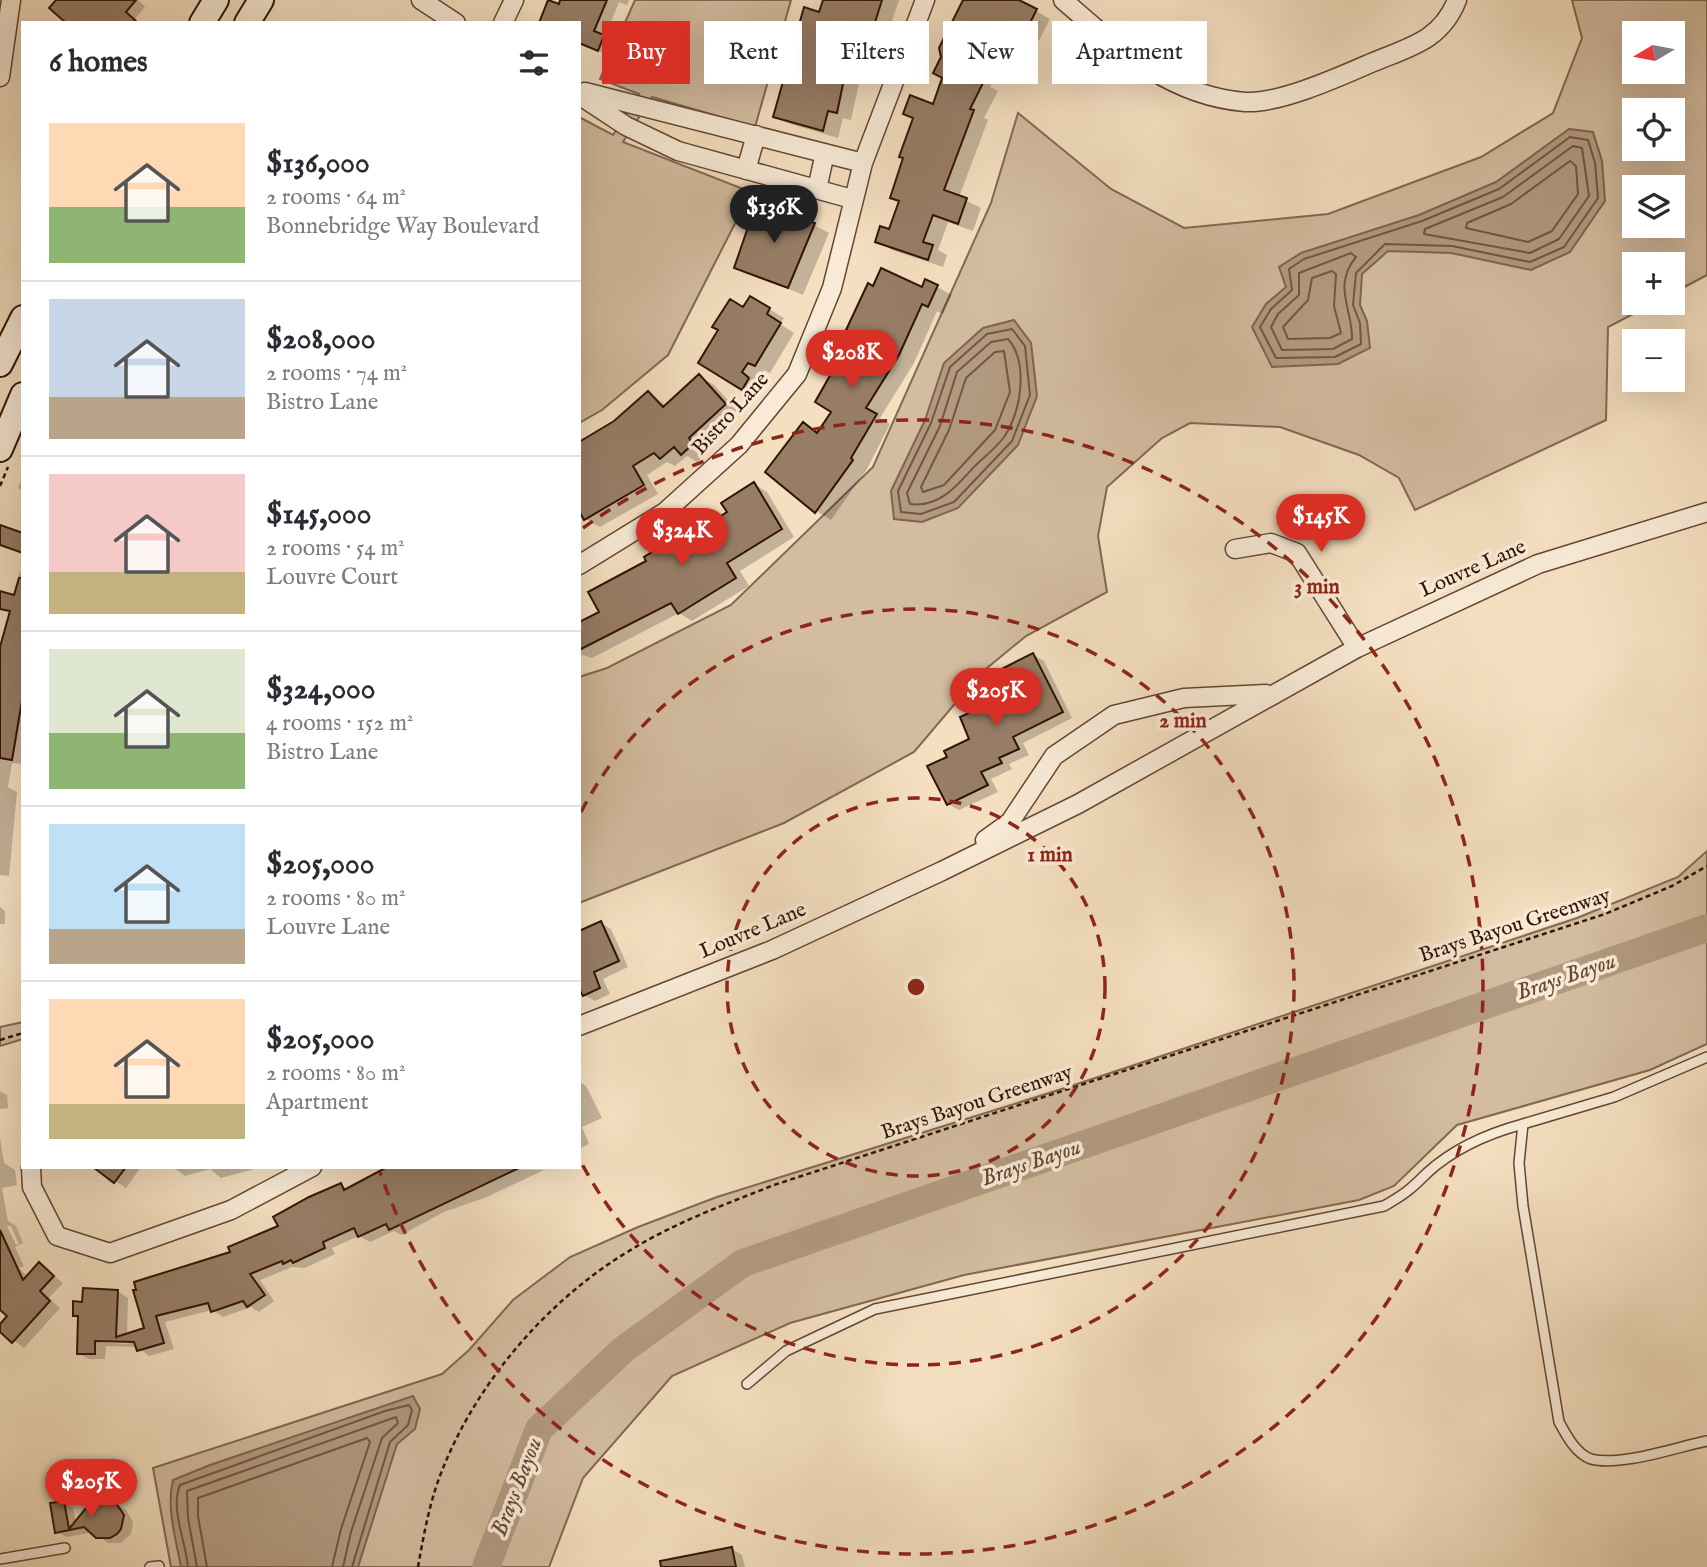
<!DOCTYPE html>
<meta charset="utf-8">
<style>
:root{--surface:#fff;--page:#f2f2f3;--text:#2b2b33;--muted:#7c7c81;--line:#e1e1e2;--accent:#d93025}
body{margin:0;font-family:"IM FELL English",serif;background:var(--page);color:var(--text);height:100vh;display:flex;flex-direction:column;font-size:26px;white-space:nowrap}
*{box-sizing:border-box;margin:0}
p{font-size:23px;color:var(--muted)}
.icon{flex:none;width:38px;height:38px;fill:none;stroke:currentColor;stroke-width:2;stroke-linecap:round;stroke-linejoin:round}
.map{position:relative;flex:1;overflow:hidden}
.panel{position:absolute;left:21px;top:21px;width:560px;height:1148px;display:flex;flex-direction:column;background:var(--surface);border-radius:0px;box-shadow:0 7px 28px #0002}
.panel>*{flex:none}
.top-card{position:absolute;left:602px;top:21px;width:665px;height:63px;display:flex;gap:14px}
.needle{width:46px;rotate:260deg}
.fabs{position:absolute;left:1622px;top:21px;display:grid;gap:14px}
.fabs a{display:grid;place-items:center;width:63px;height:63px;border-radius:0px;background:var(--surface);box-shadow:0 7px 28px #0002;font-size:35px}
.price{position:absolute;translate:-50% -60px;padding:0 16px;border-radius:24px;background:var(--accent);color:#fff;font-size:23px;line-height:46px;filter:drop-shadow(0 2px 4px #0008)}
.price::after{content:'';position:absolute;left:50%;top:42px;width:21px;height:16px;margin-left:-10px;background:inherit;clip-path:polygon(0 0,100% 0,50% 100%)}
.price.active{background:#222;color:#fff}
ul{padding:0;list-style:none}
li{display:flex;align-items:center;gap:21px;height:175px;padding:0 28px}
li+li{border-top:2px solid var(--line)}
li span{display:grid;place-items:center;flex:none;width:196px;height:140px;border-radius:0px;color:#555}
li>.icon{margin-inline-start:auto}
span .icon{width:84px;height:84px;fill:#fffc;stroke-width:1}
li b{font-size:30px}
h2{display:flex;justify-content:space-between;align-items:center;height:84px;padding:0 28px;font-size:30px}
.tag{padding:0 24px;border-radius:0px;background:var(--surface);box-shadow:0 7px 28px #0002;font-size:24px;line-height:63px}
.tag.active{background:var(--accent);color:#fff}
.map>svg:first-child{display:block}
.green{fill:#d3bca0;stroke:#826852;stroke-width:2;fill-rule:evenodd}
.water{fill:#b29a80;stroke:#7f644e;stroke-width:2}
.shadow{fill:#0003;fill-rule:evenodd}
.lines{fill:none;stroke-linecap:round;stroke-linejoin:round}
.shore{stroke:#725642;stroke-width:2}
.river{stroke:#b29a80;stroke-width:28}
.building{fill:#977d66;stroke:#321304;stroke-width:2}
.service-casing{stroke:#624633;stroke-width:12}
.minor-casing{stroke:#624633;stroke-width:21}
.secondary-casing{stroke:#321304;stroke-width:28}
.path{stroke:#321304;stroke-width:2.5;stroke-dasharray:5 3.5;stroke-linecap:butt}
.service{stroke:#f8ead6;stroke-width:9}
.minor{stroke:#f8ead6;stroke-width:18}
.secondary{stroke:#f8ead6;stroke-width:24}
.ring{fill:none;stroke:#8f2418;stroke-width:3.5;stroke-dasharray:12 9}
.labels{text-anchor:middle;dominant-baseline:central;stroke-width:7;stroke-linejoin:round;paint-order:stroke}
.street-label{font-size:21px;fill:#321304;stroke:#f8ead6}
.water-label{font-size:23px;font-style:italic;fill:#654936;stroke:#f8ead6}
.centre{fill:#8f2418;stroke:#f8ead6;stroke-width:3.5}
.ring-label{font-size:21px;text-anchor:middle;font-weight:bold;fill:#8f2418;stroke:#f8ead6;stroke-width:7;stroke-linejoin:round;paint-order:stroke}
</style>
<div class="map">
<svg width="1707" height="1567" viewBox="0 0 1707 1567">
<rect width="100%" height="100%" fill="#f4dfc0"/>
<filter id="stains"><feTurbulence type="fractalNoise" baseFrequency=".00286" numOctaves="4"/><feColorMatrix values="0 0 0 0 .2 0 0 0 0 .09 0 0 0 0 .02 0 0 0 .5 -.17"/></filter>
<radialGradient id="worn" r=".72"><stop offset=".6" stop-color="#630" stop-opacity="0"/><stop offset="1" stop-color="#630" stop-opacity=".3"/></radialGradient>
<!-- green -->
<path class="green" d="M635 0H791L755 127 652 97 623 142 751 192 668 355 602 410 579 423V117L613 135 639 94 600 79Z
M1572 0H1707V275L1673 293V264H1634V303H1654L1608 327 1606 420 1415 510 1399 478 1359 455 1280 427 1190 423 1162 438 1107 487 1098 536 1107 592 1026 636 981 673 914 752 784 823 579 903V677L607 668 731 605 873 467 991 203 1018 113 1111 189 1184 228 1328 214 1481 157 1553 113 1582 38ZM1634 33H1673V72H1634ZM1634 110H1673V149H1634ZM1634 187H1673V226H1634Z
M1707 851V1044L1650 1070 1457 1125 1394 1186 1359 1200 964 1275 790 1323 672 1376 583 1478 549 1567H171L153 1468 442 1374 469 1350 513 1300 570 1257 638 1227 717 1197 1065 1088 1577 918 1678 877Z
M23 1022V1039L0 1046V1027Z"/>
<!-- water -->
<path class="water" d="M1569 129 1593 132 1602 161 1605 201 1570 252 1531 270 1451 253 1388 251 1362 274 1360 305 1367 321 1370 348 1338 364 1272 367 1252 327 1266 304 1286 287 1279 267 1301 253 1419 215 1496 182Z
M1014 320 1031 343 1037 396 1018 445 958 508 922 522 894 519 891 491 925 420 944 363 983 328Z
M413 1396 420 1409 415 1429 397 1444 358 1567H181C176 1539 166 1508 173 1480L210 1465Z"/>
<!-- shadow -->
<path class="shadow" d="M59 0H138L145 7 135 19 139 23H69Z
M562 0H629L627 5 619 2 605 37 614 43 609 55 579 43V23L559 6Z
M824 0H899L885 42 853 31 845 56 863 65 851 120 843 118 838 138 790 124 775 116Z
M965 0H1016L1050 19 1036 46 1008 52 990 87 998 91 984 118 988 120 959 197 981 208 973 231 948 222 938 250 947 255 943 267 892 250 877 241 891 231 901 202 892 197 934 106Z
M814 225 829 233 803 295 736 267Z
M926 281 952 295 943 314 937 311 914 363 880 418 890 424 867 469 831 520 816 511 804 424 819 433 834 411 844 372 923 289Z
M751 298 784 318 780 324 794 333 770 373 764 370 755 382 763 388 757 397 700 363Z
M700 377 714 385 740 413 702 447 707 453 697 462 687 456 675 466 667 462 647 475 658 494 600 527 586 519 616 423 648 393 667 406Z
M23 475V491L18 488Z
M754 484 767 492 794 537 740 571 749 586 692 621 679 613 592 658 579 654V623L601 613 649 562 702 524 708 527 730 513Z
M19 572 23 573V764L12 763 8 787 17 792 9 876 0 875V647L11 613 0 610V593L14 597Z
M1033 655 1044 661 1072 718 1023 743 1029 755 1009 764 1012 769 991 779 998 792 959 810 948 804 949 758 972 739 983 708Z
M0 907 5 911V924H0Z
M601 923 611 929 628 967 603 979 610 994 595 1001 584 995Z
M579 1081 586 1086 602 1118 582 1127 589 1144 579 1149Z
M0 1091 7 1095 8 1108 0 1109Z
M0 1138 4 1163 15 1170 17 1185 2 1188 8 1221 16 1226 23 1243 15 1247 24 1266 19 1268 28 1277 39 1264 63 1283 49 1298 60 1308 24 1348 0 1330 9 1316 0 1308ZM7 1226H11L19 1244 16 1245Z
M105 1167H141L126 1188 102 1172Z
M173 1167H261L221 1178 210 1169 185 1176Z
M388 1167 544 1170 487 1197 444 1212 401 1235 394 1231 370 1242 359 1236 332 1248 335 1254 305 1268 292 1267 260 1280 274 1301 259 1312 251 1307 223 1317 212 1310 165 1322 174 1349 149 1356 138 1347 106 1346 105 1359H89L78 1353 79 1318 74 1315 84 1303 117 1291 128 1298 127 1335 146 1330 135 1292 232 1253 280 1227 341 1185 348 1189ZM87 1339 126 1340 129 1344 87 1342Z
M63 1502 73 1508 76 1523 116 1504 126 1510 133 1522 131 1534 121 1543H108L93 1532 67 1537 57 1532Z
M732 1549 742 1555 745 1567H683Z"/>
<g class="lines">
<!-- shore -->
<path class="shore" d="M1570 137 1588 140 1595 163 1598 198 1564 247 1530 262 1452 246 1385 244 1356 273 1353 305 1360 323 1361 344 1335 357 1276 358 1260 327 1271 309 1292 290 1289 269 1304 259 1422 221 1499 189Z
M1573 146 1582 148 1589 196 1559 239 1530 253 1424 234 1425 229 1503 197Z
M1570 161 1576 166 1578 194 1552 231 1528 242 1466 228 1467 223 1511 204Z
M1351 253 1356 257C1332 286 1353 310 1352 339L1333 349 1282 350 1271 327 1278 314 1299 295V273Z
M1332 271 1336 274 1334 306 1341 333 1330 338 1288 339 1283 327 1308 300 1312 278Z
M1012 329 1025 346 1030 395 1012 441 954 502 921 514 901 512 898 491 931 423 950 367 987 334Z
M1008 339C1029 363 1021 412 1004 437 996 448 983 458 973 468 956 487 938 508 910 504L907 493 940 426 957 372 991 342Z
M1004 351 1010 392 995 430 944 485 923 492 921 487 949 430 966 378 995 352Z
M188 1567C186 1542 170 1509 180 1485L385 1411 409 1405 412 1410 408 1425 390 1442 352 1567
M197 1567 188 1518 187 1491 396 1417 398 1423 382 1438 351 1532 343 1567
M207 1567 198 1516V1498L367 1438 370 1442 341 1529 332 1567"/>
<!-- river -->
<path class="river" d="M486 1567 539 1429 624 1349 743 1263 1707 928"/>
</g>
<!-- building -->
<path class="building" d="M56 0H136L126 12 138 23H66L49 8Z
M548 0 559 4 560 0H607L594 31 604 35 598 51 579 43V23H539Z
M823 0H882L871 35 838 24 830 49 849 55 837 113 828 111 823 131 773 117 804 7 819 12Z
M963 0H1019L1037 9 1022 39 993 44 976 77 984 81 970 109 974 110 944 190 967 198 958 224 933 215 923 242 933 245 928 260 875 242 880 226 889 229 899 201 890 198 903 158 899 157 913 118 903 114 910 95 933 104 942 78 933 73 941 57 939 48Z
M756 204 815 223 788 288 734 268Z
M881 268 922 287 925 279 938 285 928 307 922 304 899 355 866 408 877 414 851 458 853 460 815 513 765 472 803 422 817 433 831 412 815 402 836 365 843 370 862 338 846 330 868 283 873 286Z
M750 296 770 308 767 314 781 323 755 366 748 363 742 372 749 378 742 390 698 363 718 330 712 327 730 299 743 307Z
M699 374 726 404 689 438 693 444 681 455 674 447 660 459 654 453 633 466 644 485 584 520 579 511V442L614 421 648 391 663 407Z
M754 482 782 529 727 563 736 578 678 614 671 603 579 650V622L599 612 588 592 646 561 644 557 702 522 705 526 727 512 721 503Z
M0 525 23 533V553L0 545Z
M19 578H23V695L12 760 0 758V647L10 611 0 609V591L14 595Z
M1033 653 1063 712 1013 737 1019 749 999 758 1002 763 981 772 988 785 947 805 927 766 947 757 944 751 969 739 960 717 980 708 977 700 1000 689 992 674Z
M601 921 619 961 594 972 600 988 583 996 579 989V931Z
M93 1167H126L114 1183Z
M387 1167H521L389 1230 386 1224 358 1237 354 1228 323 1242 325 1248 293 1263 291 1260 283 1264 282 1261 250 1274 265 1295 247 1307 243 1301 211 1312 208 1303 156 1316 164 1343 137 1351 134 1342 95 1341V1354H77L78 1316H73V1301L82 1302 83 1288 118 1290 116 1337 144 1328 133 1290H136L134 1282 230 1252 228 1247 278 1226 273 1217 309 1197 341 1183 344 1190Z
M0 1230 23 1280 39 1262 54 1276 40 1291 50 1301 12 1343 0 1332V1324L7 1316 0 1310Z
M103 1498 116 1503 124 1515 121 1529 117 1534 110 1538H96L84 1527 55 1533 50 1503 64 1501 69 1529 90 1503Z
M732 1547 736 1567H661L660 1561Z"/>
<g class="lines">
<!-- service casing -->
<g class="service-casing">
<path id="service" d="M1707 1057 1614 1097 1523 1124 1519 1163 1523 1206 1559 1422C1566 1435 1576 1454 1591 1459 1620 1467 1677 1447 1707 1441
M747 1384 786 1351 875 1309 1384 1206C1405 1194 1411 1189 1427 1173 1453 1149 1490 1133 1523 1124
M0 1559 65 1548
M150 1567 159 1566"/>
</g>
<!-- minor casing -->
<g class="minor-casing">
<path id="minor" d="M421 0 456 23
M1063 0C1117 47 1169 96 1245 102 1279 104 1339 77 1371 63 1409 47 1441 41 1457 0
M503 23 514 0
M0 77 11 0
M585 92 863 163
M579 95 626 126 678 151 852 199
M746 170 756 135
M817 189 825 153
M1235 549 1271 543 1297 553 1357 648
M579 565 665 512 739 445 797 374 832 288 863 163 925 0
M985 840 1010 822 1054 756 1114 715 1184 698 1266 694
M579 1026 772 950 942 871 1078 804 1357 648 1538 564 1707 512
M31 1167 32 1187 57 1236 110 1253 231 1210 312 1167"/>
</g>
<!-- secondary casing -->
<g class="secondary-casing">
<path id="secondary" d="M202 23 216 0
M247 23 261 0
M0 364 23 318
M0 449 23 395"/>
</g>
<!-- path -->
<path class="path" d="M0 486 8 467
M0 1040 23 1033
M418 1567C423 1539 428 1511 437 1484 470 1390 544 1302 629 1251 674 1223 726 1204 774 1185L1605 914 1672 886 1707 866"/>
<!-- service -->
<use href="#service" class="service"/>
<!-- minor -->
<use href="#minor" class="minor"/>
<!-- secondary -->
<use href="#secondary" class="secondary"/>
</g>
<!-- distance rings -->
<g class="ring">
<circle cx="916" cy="987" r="189"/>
<path d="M581 812A378 378 0 1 1 581 1162"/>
<path d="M583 528A567 567 0 1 1 380 1172"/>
</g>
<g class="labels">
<!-- street labels -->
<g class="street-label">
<text transform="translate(731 414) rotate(-48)">Bistro Lane</text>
<text transform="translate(1473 569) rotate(-24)">Louvre Lane</text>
<text transform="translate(1515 926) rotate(-18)">Brays Bayou Greenway</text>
<text transform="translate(753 931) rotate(-23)">Louvre Lane</text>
<text transform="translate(977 1103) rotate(-18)">Brays Bayou Greenway</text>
</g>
<!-- water labels -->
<g class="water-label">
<text transform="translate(1566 977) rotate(-19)">Brays Bayou</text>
<text transform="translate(1031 1163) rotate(-19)">Brays Bayou</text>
<text transform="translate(517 1487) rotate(-69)">Brays Bayou</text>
</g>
</g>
<circle cx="916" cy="987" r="10" class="centre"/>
<g class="ring-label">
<text x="1317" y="593">3 min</text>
<text x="1183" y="727">2 min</text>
<text x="1050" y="861">1 min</text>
</g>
<rect width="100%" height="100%" filter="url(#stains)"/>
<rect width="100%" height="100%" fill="url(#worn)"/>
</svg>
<div class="fabs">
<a><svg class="needle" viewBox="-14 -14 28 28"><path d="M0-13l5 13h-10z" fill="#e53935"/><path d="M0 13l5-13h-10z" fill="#7c7c81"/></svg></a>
<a><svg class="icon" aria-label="locate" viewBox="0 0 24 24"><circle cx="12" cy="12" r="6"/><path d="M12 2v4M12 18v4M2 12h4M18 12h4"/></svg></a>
<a><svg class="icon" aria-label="layers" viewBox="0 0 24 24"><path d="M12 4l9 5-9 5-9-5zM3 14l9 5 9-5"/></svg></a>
<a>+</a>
<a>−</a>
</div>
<b class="price active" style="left:774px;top:245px">$136K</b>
<b class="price" style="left:852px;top:390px">$208K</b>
<b class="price" style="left:1321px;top:554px">$145K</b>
<b class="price" style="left:682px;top:568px">$324K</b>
<b class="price" style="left:996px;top:728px">$205K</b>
<b class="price" style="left:91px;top:1519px">$205K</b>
<div class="top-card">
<a class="tag active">Buy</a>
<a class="tag">Rent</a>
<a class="tag">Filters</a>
<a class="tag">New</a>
<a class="tag">Apartment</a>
</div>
<section class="panel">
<h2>6 homes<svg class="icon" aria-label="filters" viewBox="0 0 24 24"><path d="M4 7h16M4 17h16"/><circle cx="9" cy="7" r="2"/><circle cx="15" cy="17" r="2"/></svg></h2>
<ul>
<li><span style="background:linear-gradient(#ffd9b3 60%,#8fb573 0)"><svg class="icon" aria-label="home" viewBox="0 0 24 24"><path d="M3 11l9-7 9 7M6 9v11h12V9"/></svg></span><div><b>$136,000</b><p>2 rooms · 64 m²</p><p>Bonnebridge Way Boulevard</p></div></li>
<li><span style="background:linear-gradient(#c9d6e8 70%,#b9a48a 0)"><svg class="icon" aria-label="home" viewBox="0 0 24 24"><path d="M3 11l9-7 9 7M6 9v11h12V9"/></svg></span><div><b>$208,000</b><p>2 rooms · 74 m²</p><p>Bistro Lane</p></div></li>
<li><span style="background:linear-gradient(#f6c9c9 70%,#c2b280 0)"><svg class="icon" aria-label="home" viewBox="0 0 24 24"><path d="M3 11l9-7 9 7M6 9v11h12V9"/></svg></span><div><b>$145,000</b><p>2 rooms · 54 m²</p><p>Louvre Court</p></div></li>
<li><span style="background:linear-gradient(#dfe7d0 60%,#8fb573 0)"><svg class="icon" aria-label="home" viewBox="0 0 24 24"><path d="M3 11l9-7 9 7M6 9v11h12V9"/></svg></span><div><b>$324,000</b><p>4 rooms · 152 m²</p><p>Bistro Lane</p></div></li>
<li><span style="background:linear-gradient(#bfe0f5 75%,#b9a48a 0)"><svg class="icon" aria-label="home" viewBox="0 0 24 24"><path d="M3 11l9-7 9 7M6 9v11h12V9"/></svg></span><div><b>$205,000</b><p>2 rooms · 80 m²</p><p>Louvre Lane</p></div></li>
<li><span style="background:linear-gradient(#ffd9b3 75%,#c2b280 0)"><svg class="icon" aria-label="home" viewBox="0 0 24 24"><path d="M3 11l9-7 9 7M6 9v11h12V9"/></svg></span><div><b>$205,000</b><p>2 rooms · 80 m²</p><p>Apartment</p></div></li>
</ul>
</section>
</div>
